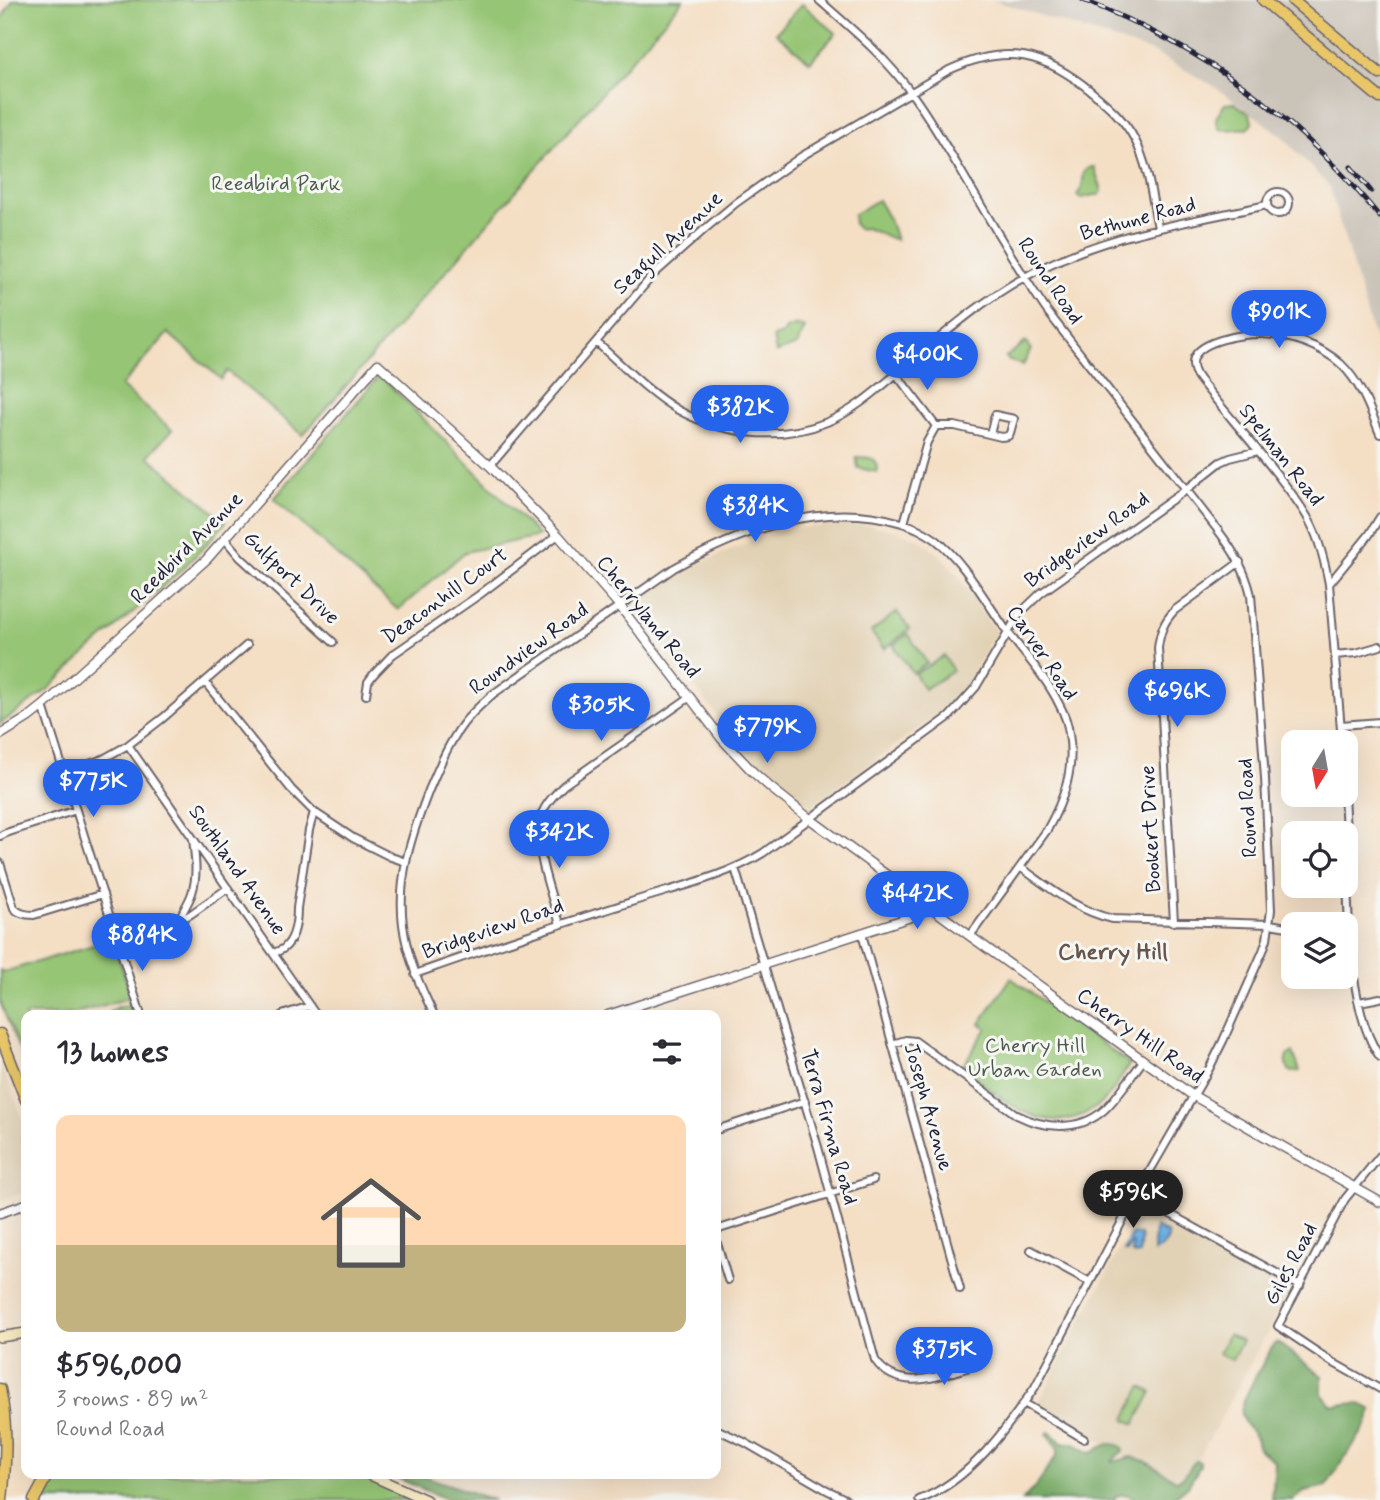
<!DOCTYPE html>
<meta charset="utf-8">
<style>
:root{--surface:#fff;--page:#f2f2f3;--text:#2b2b33;--muted:#7c7c81;--accent:#2563eb}
body{margin:0;font-family:Mynerve,sans-serif;background:var(--page);color:var(--text);height:100vh;display:flex;flex-direction:column;font-size:26px;white-space:nowrap}
*{box-sizing:border-box;margin:0}
p{font-size:23px;color:var(--muted)}
.icon{flex:none;width:38px;height:38px;fill:none;stroke:currentColor;stroke-width:2;stroke-linecap:round;stroke-linejoin:round}
.map{position:relative;flex:1;overflow:hidden}
.drawer{position:absolute;left:21px;top:1010px;width:700px;height:469px;display:flex;flex-direction:column;background:var(--surface);border-radius:14px;box-shadow:0 7px 28px #0002}
.drawer>*{flex:none}
.needle{width:46px;rotate:191deg}
.buttons{position:absolute;left:1281px;top:730px;display:grid;gap:14px}
.buttons a{display:grid;place-items:center;width:77px;height:77px;border-radius:14px;background:var(--surface);box-shadow:0 7px 28px #0002;font-size:35px}
.price{position:absolute;translate:-50% -60px;padding:0 16px;border-radius:24px;background:var(--accent);color:#fff;font-size:23px;line-height:46px;filter:drop-shadow(0 2px 4px #0008)}
.price::after{content:'';position:absolute;left:50%;top:42px;width:21px;height:16px;margin-left:-10px;background:inherit;clip-path:polygon(0 0,100% 0,50% 100%)}
.price.active{background:#222;color:#fff}
ul{padding:0;list-style:none}
li{display:grid;align-content:center;gap:14px;height:371px;padding:0 35px}
li span{display:grid;place-items:center;height:217px;border-radius:14px;color:#555}
li>.icon{margin-inline-start:auto}
span .icon{width:126px;height:126px;fill:#fffc;stroke-width:1}
li b{font-size:30px}
h2{display:flex;justify-content:space-between;align-items:center;height:84px;padding:0 35px;font-size:30px}
.map>svg:first-child{display:block}
.built{fill:#e2d2b5}
.industrial{fill:#cac3b8}
.green{fill:#96c574;stroke:#5c7458;stroke-width:2}
.forest{fill:#78aa66;stroke:#4d6650;stroke-width:2}
.water{fill:#6aacde;stroke:#46678c;stroke-width:2}
.lines{fill:none;stroke-linecap:round;stroke-linejoin:round}
.minor-casing{stroke:#6c646b;stroke-width:10}
.tertiary-casing{stroke:#6c646b;stroke-width:11}
.secondary-casing{stroke:#6c646b;stroke-width:12}
.primary-casing{stroke:#6c646b;stroke-width:13}
.minor{stroke:#fff;stroke-width:6}
.tertiary{stroke:#fff;stroke-width:8}
.secondary{stroke:#f6e9c3;stroke-width:9}
.primary{stroke:#e9c769;stroke-width:10}
.rail-casing{stroke:#22223b;stroke-width:5}
.rail{stroke:#f6f6f2;stroke-width:2.5;stroke-dasharray:8;stroke-linecap:butt}
.labels{text-anchor:middle;dominant-baseline:central;stroke-width:6;stroke-linejoin:round;paint-order:stroke}
.park-label{font-size:21px;fill:#4b5b4f;stroke:#f6f6f2}
.street-label{font-size:21px;fill:#22223b;stroke:#f6f6f2}
.neighbourhood-label{font-size:23px;font-weight:bold;fill:#68554c;stroke:#f6f6f2}
</style>
<div class="map">
<svg width="1380" height="1500" viewBox="0 0 1380 1500">
<rect width="100%" height="100%" fill="#f6f6f2"/>
<filter id="ink" filterUnits="userSpaceOnUse"><feTurbulence type="fractalNoise" baseFrequency=".0143" numOctaves="2"/><feDisplacementMap in="SourceGraphic" scale="14" xChannelSelector="R" yChannelSelector="G"/><feConvolveMatrix kernelMatrix="1 2 1 2 8 2 1 2 1" color-interpolation-filters="sRGB"/></filter>
<filter id="wash" filterUnits="userSpaceOnUse"><feTurbulence type="fractalNoise" baseFrequency=".00686" numOctaves="4" result="noise"/><feDisplacementMap in="SourceGraphic" scale="28" xChannelSelector="R" yChannelSelector="G"/><feGaussianBlur stdDeviation="1.57" result="paint"/><feColorMatrix in="noise" values="0 0 0 0 0 0 0 0 0 0 0 0 0 0 0 0 0 1.4 0 .05"/><feComposite in="paint" operator="in"/></filter>
<g filter="url(#wash)">
<rect width="100%" height="100%" fill="#f4dfc5"/>
<!-- built -->
<path class="built" d="M849 524 870 525 899 532 918 539 931 548 943 557 959 578 996 632 969 681 958 696 944 710 811 807 764 769 742 748 633 605 677 576 707 560 756 539 781 531 807 527Z
M0 1062 26 1127V1192L0 1201Z
M1143 1205 1290 1289V1291L1182 1489 1037 1405Z"/>
<!-- industrial -->
<path class="industrial" d="M993 0H1380V350L1372 331 1329 186 1280 134 1212 85 1153 52Z"/>
<!-- green -->
<path class="green" d="M13 0H683L303 435 227 371 221 379 168 333 121 386 172 430 148 456 226 522 204 547 178 573 86 653 50 688 0 724V21Z
M802 4 836 33 810 62 776 33Z
M1234 103 1250 114 1252 122 1248 129C1236 127 1231 132 1219 129L1216 118 1225 104Z
M1094 167 1102 191 1099 195C1092 194 1087 198 1079 198L1077 195 1082 188 1084 172 1088 168Z
M878 200 889 219 896 240 866 228 858 229 854 224 853 215Z
M797 325 805 328 797 345 776 353 773 337 783 334 786 329Z
M1026 342 1031 350 1023 365 1009 361 1006 357Z
M380 375 539 536 465 552 398 610 274 499Z
M856 457C869 457 878 457 877 472L858 468Z
M897 612 910 629 884 649 871 632Z
M908 634 927 663 913 673 893 645Z
M944 656 953 671 924 689 915 674Z
M113 939 131 996 129 998 69 1015H26V1066L0 1002V970L4 972Z
M1011 978 1130 1064C1121 1077 1113 1093 1101 1104 1096 1108 1088 1112 1082 1115 1037 1135 995 1093 962 1067L987 1028 980 1024Z
M132 1004 135 1015H107C113 1007 122 1006 132 1004Z
M1293 1052 1300 1071 1292 1072C1286 1068 1284 1063 1287 1056Z
M1228 1335 1242 1341 1232 1360 1219 1354Z
M1141 1387 1152 1392 1135 1424 1125 1419Z
M57 1474H356L416 1500H43Z"/>
<!-- forest -->
<path class="forest" d="M1278 1343 1322 1376V1394L1331 1405C1351 1407 1352 1397 1372 1410L1366 1426 1326 1486 1304 1491 1293 1500H1272L1275 1462C1270 1456 1262 1454 1259 1448 1257 1445 1257 1441 1256 1438 1251 1430 1243 1424 1241 1414 1239 1403 1267 1356 1274 1344Z
M1049 1432 1053 1435 1064 1444C1075 1439 1081 1451 1092 1453 1102 1446 1110 1440 1122 1447L1123 1451 1112 1461 1113 1462 1131 1457 1145 1461 1176 1480C1187 1479 1188 1467 1196 1461L1200 1462V1466L1188 1486 1171 1500H1136L1129 1495H1120L1114 1497 1115 1500H1022L1036 1486 1057 1455V1448L1047 1434Z
M388 1474H418L494 1500H448Z"/>
<!-- water -->
<path class="water" d="M1155 1227 1168 1234C1169 1243 1161 1248 1154 1252Z
M1139 1234 1141 1237 1139 1254 1135 1255 1132 1253 1133 1245 1132 1243 1127 1252 1124 1251 1131 1235Z"/>
</g>
<g filter="url(#ink)">
<g class="lines">
<!-- minor casing -->
<g class="minor-casing">
<path id="minor" d="M819 0C852 29 887 58 912 94 929 117 943 142 958 166 987 215 1015 265 1047 311L1217 529C1233 550 1245 569 1251 595L1265 778 1271 910 1267 939 1263 951 1223 1041 1209 1069 1136 1195 1035 1387C1005 1431 970 1480 919 1500
M1267 203a11 11 0 1 1 22 0a11 11 0 1 1-22 0Z
M596 342C621 364 650 394 678 410 722 434 779 442 827 422 856 410 880 387 905 367 943 335 980 302 1023 278 1098 235 1185 223 1267 205
M896 374 936 426
M936 426H955L1001 437 1008 436 1010 433 1014 419 995 415 990 434
M490 466 653 275 706 228 736 203 802 156 949 70C1006 43 1045 53 1092 92 1109 106 1125 120 1135 140 1149 167 1152 199 1158 228
M904 523 927 442 936 426
M225 539 240 557 333 642
M1329 584 1369 535 1380 517
M1335 655 1356 653 1380 646
M205 682 291 789 314 812 353 838 391 857 406 862
M366 695 368 682 373 675 392 655 479 595 558 535
M43 706 141 1015
M1341 725 1380 722
M1342 742 1329 584C1325 563 1320 541 1310 522 1302 506 1290 491 1279 477 1253 443 1225 412 1199 379 1196 375 1193 370 1193 364 1192 341 1244 333 1262 334 1289 335 1320 345 1341 364 1361 383 1370 409 1380 434
M128 745 316 1015
M65 773 103 759 128 745 163 718 247 645
M1344 794 1346 833
M1346 833C1348 895 1345 1007 1380 1057
M0 836 6 833 76 810
M0 863 14 908C19 914 26 915 34 915L103 894
M1020 867C1050 888 1077 911 1113 919L1270 924 1293 928
M735 868 818 1147 875 1360C900 1396 944 1373 978 1365
M179 919C183 911 189 902 192 893 198 875 195 857 193 839
M1174 922 1158 648C1160 632 1164 621 1175 610L1240 562
M560 924C552 896 532 845 541 816 545 804 555 794 564 785L690 697
M862 934 960 1289
M117 940 179 921 191 914 228 888
M273 953C274 953 284 949 284 948 295 939 297 921 297 908L309 830 314 812
M415 974C486 949 557 925 628 903 673 888 723 878 763 853L949 717 976 687 1019 614 1041 593 1187 489 1221 462 1230 458 1258 451
M1359 1002 1380 998
M282 1015 310 1006
M434 1015C420 986 407 957 403 925 397 877 412 834 429 790 439 767 448 744 463 724 472 712 483 703 493 694L674 568C742 530 822 499 902 523 913 526 925 532 935 539 964 561 985 601 1007 631 1024 654 1046 677 1059 704 1064 713 1068 724 1069 734 1075 769 1064 800 1047 830L970 936
M892 1044 906 1040 915 1041 1017 1115C1047 1130 1085 1132 1109 1105 1121 1092 1132 1075 1143 1061
M716 1130 805 1101
M1380 1156 1345 1199 1278 1326 1332 1362 1380 1389
M1136 1195 1300 1286
M716 1230 873 1180
M716 1240 728 1280
M1031 1250 1090 1282
M1024 1403 1084 1439
M716 1429 744 1442 825 1489 847 1500"/>
</g>
<!-- tertiary casing -->
<g class="tertiary-casing">
<path id="tertiary" d="M0 735 29 717 43 706 207 559 378 364 490 466 558 535 619 605 722 739 753 772 771 788 810 819 970 936 1192 1095 1380 1202
M608 1015 914 916 931 907
M0 1213 26 1204"/>
</g>
<!-- secondary casing -->
<g class="secondary-casing">
<path id="secondary" d="M0 1337 26 1333
M368 1474 426 1500"/>
</g>
<!-- primary casing -->
<g class="primary-casing">
<path id="primary" d="M1263 0 1380 98
M1292 0 1380 74
M0 1034 26 1100
M0 1389C8 1426 6 1463 2 1500
M34 1500 48 1474"/>
</g>
<!-- minor -->
<use href="#minor" class="minor"/>
<!-- tertiary -->
<use href="#tertiary" class="tertiary"/>
<!-- secondary -->
<use href="#secondary" class="secondary"/>
<!-- primary -->
<use href="#primary" class="primary"/>
<!-- rail casing -->
<g class="rail-casing">
<path id="rail" d="M1083 0C1207 50 1295 114 1380 217
M1351 167 1371 191"/>
</g>
<!-- rail -->
<use href="#rail" class="rail"/>
</g>
</g>
<g class="labels">
<!-- park labels -->
<g class="park-label">
<text x="276" y="184">Reedbird Park</text>
<text x="1035" y="1046">Cherry Hill<tspan x="1035" dy="24">Urban Garden</tspan></text>
</g>
<!-- street labels -->
<g class="street-label">
<text transform="translate(1138 219) rotate(-15)">Bethune Road</text>
<text transform="translate(668 243) rotate(-43)">Seagull Avenue</text>
<text transform="translate(1050 281) rotate(56)">Round Road</text>
<text transform="translate(1281 455) rotate(52)">Spelman Road</text>
<text transform="translate(1087 540) rotate(-36)">Bridgeview Road</text>
<text transform="translate(187 548) rotate(-45)">Reedbird Avenue</text>
<text transform="translate(291 578) rotate(44)">Gulfport Drive</text>
<text transform="translate(445 596) rotate(-36)">Deaconhill Court</text>
<text transform="translate(648 617) rotate(51)">Cherryland Road</text>
<text transform="translate(529 649) rotate(-36)">Roundview Road</text>
<text transform="translate(1042 653) rotate(56)">Carver Road</text>
<text transform="translate(1248 808) rotate(-93)">Round Road</text>
<text transform="translate(1151 829) rotate(-93)">Bookert Drive</text>
<text transform="translate(237 870) rotate(55)">Southland Avenue</text>
<text transform="translate(493 929) rotate(-19)">Bridgeview Road</text>
<text transform="translate(1140 1036) rotate(35)">Cherry Hill Road</text>
<text transform="translate(928 1107) rotate(74)">Joseph Avenue</text>
<text transform="translate(829 1127) rotate(74)">Terra Firma Road</text>
<text transform="translate(1291 1264) rotate(-62)">Giles Road</text>
</g>
<!-- neighbourhood labels -->
<g class="neighbourhood-label">
<text x="1113" y="953">Cherry Hill</text>
</g>
</g>
</svg>
<div class="buttons">
<a><svg class="needle" viewBox="-14 -14 28 28"><path d="M0-13l5 13h-10z" fill="#e53935"/><path d="M0 13l5-13h-10z" fill="#7c7c81"/></svg></a>
<a><svg class="icon" aria-label="locate" viewBox="0 0 24 24"><circle cx="12" cy="12" r="6"/><path d="M12 2v4M12 18v4M2 12h4M18 12h4"/></svg></a>
<a><svg class="icon" aria-label="layers" viewBox="0 0 24 24"><path d="M12 4l9 5-9 5-9-5zM3 14l9 5 9-5"/></svg></a>
</div>
<b class="price" style="left:1279px;top:350px">$901K</b>
<b class="price" style="left:927px;top:392px">$400K</b>
<b class="price" style="left:740px;top:445px">$382K</b>
<b class="price" style="left:755px;top:544px">$384K</b>
<b class="price" style="left:1177px;top:729px">$696K</b>
<b class="price" style="left:601px;top:743px">$305K</b>
<b class="price" style="left:767px;top:765px">$779K</b>
<b class="price" style="left:93px;top:819px">$775K</b>
<b class="price" style="left:559px;top:870px">$342K</b>
<b class="price" style="left:917px;top:931px">$442K</b>
<b class="price" style="left:142px;top:973px">$884K</b>
<b class="price active" style="left:1133px;top:1230px">$596K</b>
<b class="price" style="left:944px;top:1387px">$375K</b>
<section class="drawer">
<h2>13 homes<svg class="icon" aria-label="filters" viewBox="0 0 24 24"><path d="M4 7h16M4 17h16"/><circle cx="9" cy="7" r="2"/><circle cx="15" cy="17" r="2"/></svg></h2>
<ul>
<li><span style="background:linear-gradient(#ffd9b3 60%,#c2b280 0)"><svg class="icon" aria-label="home" viewBox="0 0 24 24"><path d="M3 11l9-7 9 7M6 9v11h12V9"/></svg></span><div><b>$596,000</b><p>3 rooms · 89 m²</p><p>Round Road</p></div></li>
</ul>
</section>
</div>
